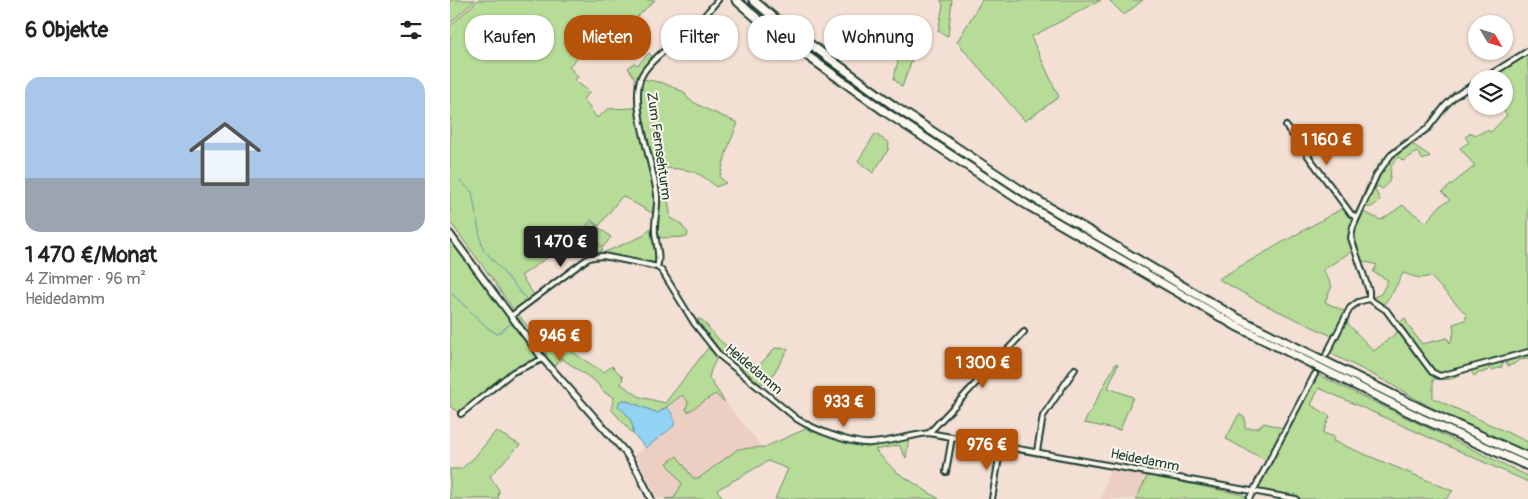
<!DOCTYPE html>
<html lang="de">
<meta charset="utf-8">
<style>
:root{--surface:#fff;--page:#f6f6f6;--text:#222;--muted:#767676;--accent:#b45309}
body{margin:0;font-family:Pangolin,sans-serif;background:var(--page);color:var(--text);height:100vh;display:flex;flex-direction:column;font-size:19px;white-space:nowrap}
*{box-sizing:border-box;margin:0}
p{font-size:16px;color:var(--muted)}
.icon{flex:none;width:28px;height:28px;fill:none;stroke:currentColor;stroke-width:2;stroke-linecap:round;stroke-linejoin:round}
.map{position:relative;flex:1;overflow:hidden}
.sheet{display:flex;flex-direction:column;background:var(--surface);width:450px}
.sheet>*{flex:none}
.banner{position:absolute;left:15px;top:15px;width:475px;height:45px;display:flex;gap:10px}
.needle{width:32px;rotate:128deg}
.tools{position:absolute;left:1018px;top:15px;display:grid;gap:10px}
.tools a{display:grid;place-items:center;width:45px;height:45px;border-radius:50%;background:var(--surface);box-shadow:0 1px 4px #0004;font-size:25px}
.price{position:absolute;translate:-50% -42px;padding:0 11px;border-radius:5px;background:var(--accent);color:#fff;font-size:16px;line-height:32px;filter:drop-shadow(0 1px 2px #0008)}
.price::after{content:'';position:absolute;left:50%;top:30px;width:15px;height:11px;margin-left:-8px;background:inherit;clip-path:polygon(0 0,100% 0,50% 100%)}
.price.active{background:#222;color:#fff}
ul{padding:0;list-style:none}
li{display:grid;align-content:center;gap:10px;height:265px;padding:0 25px}
li span{display:grid;place-items:center;height:155px;border-radius:15px;color:#555}
li>.icon{margin-inline-start:auto}
span .icon{width:90px;height:90px;fill:#fffc;stroke-width:1}
li b{font-size:21px}
h2{display:flex;justify-content:space-between;align-items:center;height:60px;padding:0 25px;font-size:21px}
.chip{padding:0 18px;border-radius:20px;background:var(--surface);box-shadow:0 1px 4px #0004;font-size:18px;line-height:45px}
.chip.active{background:var(--accent);color:#fff}
main{display:flex;flex:1;min-height:0}
.map>svg:first-child{display:block}
.built{fill:#edcec2}
.green{fill:#b6dc98;stroke:#6a8c66}
.water{fill:#92d3f3;stroke:#6497a7}
.lines{fill:none;stroke-linecap:round;stroke-linejoin:round}
.stream{stroke:#6497a7;stroke-width:1}
.street-casing{stroke:#1f3d34;stroke-width:8}
.secondary-casing{stroke:#1f3d34;stroke-width:9}
.highway-casing{stroke:#1f3d34;stroke-width:11}
.street{stroke:#fbf7ec;stroke-width:4}
.secondary{stroke:#fbf7ec;stroke-width:5}
.highway{stroke:#fbf7ec;stroke-width:7}
.labels{text-anchor:middle;dominant-baseline:central;stroke-width:4;stroke-linejoin:round;paint-order:stroke}
.street-label{font-size:14px;fill:#1f3d34;stroke:#fbf7ec}
</style>
<main>
<section class="sheet">
<h2>6 Objekte<svg class="icon" aria-label="filters" viewBox="0 0 24 24"><path d="M4 7h16M4 17h16"/><circle cx="9" cy="7" r="2"/><circle cx="15" cy="17" r="2"/></svg></h2>
<ul>
<li><span style="background:linear-gradient(#a9c7e8 65%,#9aa5b1 0)"><svg class="icon" aria-label="home" viewBox="0 0 24 24"><path d="M3 11l9-7 9 7M6 9v11h12V9"/></svg></span><div><b>1 470 €/Monat</b><p>4 Zimmer · 96 m²</p><p>Heidedamm</p></div></li>
</ul>
</section>
<div class="map">
<svg width="1078" height="499" viewBox="0 0 1078 499">
<rect width="100%" height="100%" fill="#f3dfd3"/>
<filter id="ink" filterUnits="userSpaceOnUse"><feTurbulence type="fractalNoise" baseFrequency=".02" numOctaves="2"/><feDisplacementMap in="SourceGraphic" scale="10" xChannelSelector="R" yChannelSelector="G"/><feConvolveMatrix kernelMatrix="1 2 1 2 8 2 1 2 1" color-interpolation-filters="sRGB"/></filter>
<g filter="url(#ink)">
<!-- built -->
<path class="built" d="M265 394 275 402 312 447 288 449 249 478H243L226 457 217 464 232 484 224 498 208 499 185 455 224 426 223 414 217 407 232 395 238 402Z
M660 467 698 475 686 499H651Z"/>
<!-- green -->
<path class="green" d="M0 0H25L0 23Z
M28 0H205L161 41 152 34 119 66 128 77 124 80 140 92 133 99 147 118 158 109 187 108 205 197 202 213 172 196 149 226 141 220 132 232 153 249 150 252 137 256 129 247 122 243 116 250 102 254 71 276 85 296 64 310 53 295 44 281 0 222V26Z
M491 0H502L498 36 488 31 493 5Z
M532 0H651L581 37 609 97 575 121 507 42Z
M659 0H693L674 15Z
M473 21 469 40 452 87 444 79C448 55 455 39 473 21Z
M199 53 204 59 195 68 186 102 185 78 178 68 184 63 188 65Z
M1078 54V359L1069 360 1064 364 1058 366 1055 361 1052 362V367L1042 370 1038 365 1039 370 1031 373 1028 372 1027 374 1024 376 1019 368C1014 370 1013 373 1009 376 1000 381 992 379 983 379V398L1078 442V452L980 407 937 382 880 353 881 346 898 313V324L924 351 950 330 947 325 955 318 959 327 972 344 997 338 1000 343 1004 333 1003 324 1015 320 1017 315 980 276C969 280 963 276 953 273L943 292 932 307 919 299 931 294 938 280 923 272 927 265 909 260 905 249 873 270 882 286 875 302 896 312 884 337 813 304 768 279 893 208 902 219 903 226 909 222 913 212 931 220 953 205 956 208 976 222 991 205 1000 200 992 192 1025 166 1010 148 1019 142 1015 137 1021 133 1027 135 1036 130 1041 132 1057 115 1049 106H1054V79H1038Z
M193 79 213 83 234 92 238 99 256 109 288 123 277 150 270 177 276 183 266 187C248 170 237 169 213 168L221 219 229 222 238 233 237 237 208 238 207 224 209 197 191 107 190 94Z
M425 134 439 143 438 150 423 173 408 161Z
M955 139 980 156 973 160 967 152 953 161 949 157C936 167 944 171 938 183 938 183 933 188 933 189L927 186 925 190 930 200 922 207H915L911 202C921 171 929 159 955 139Z
M142 222 161 237 153 247 134 231Z
M202 226 206 263 203 264 156 254 155 252 193 236Z
M0 240 61 320 68 314 94 348H97L103 338 112 339C118 352 141 364 154 372L162 366 173 377 171 384 190 397 215 403 258 348 267 357 261 370 259 378 275 402 265 394 238 412 236 409 238 402 232 395 208 413 174 400 170 401 168 406C177 414 184 421 183 434L161 409 164 397 155 393 146 382 111 358 105 367 97 357 94 348 84 353 89 359 64 370 9 413 0 406Z
M247 319 252 320 270 341 292 357 308 367 325 348 338 349 320 380 310 384 270 350Z
M666 363 668 364 658 388 683 397 670 430 634 423Z
M868 375 1078 476V482L869 388 861 405 880 416 873 433 885 437 883 441 1003 491 996 499H846L803 491 810 482Z
M789 414 795 418V428H808L814 423 836 429 819 462 776 439Z
M358 428 410 445 421 446 459 438 456 458 449 445 425 450 445 471 489 499H325L338 469 318 461 267 490 274 499H215L224 498 232 484 217 463 227 456 243 478H249L288 449 315 447Z
M46 431 70 445 40 476 49 490 48 499H0V469H11L24 458Z
M698 475 789 494 797 497 795 499H686Z"/>
<!-- water -->
<path class="water" d="M174 400 208 413 217 407C223 414 225 418 224 426L196 448 183 434C184 421 177 414 168 406L170 401Z"/>
<g class="lines">
<!-- stream -->
<path class="stream" d="M10 180 22 192 26 215
M27 220 32 246 34 251
M0 228 23 259
M37 253 77 300 65 309
M25 262 45 288
M0 292 38 328 47 334 62 323
M67 318 70 321"/>
<!-- street casing -->
<g class="street-casing">
<path id="street" d="M1033 79 1078 51
M836 126 901 214 907 218
M207 267C211 257 206 244 205 233 204 221 208 208 207 195 204 165 178 101 192 75 201 58 228 41 242 28 252 20 260 9 268 0
M919 299V291L901 238 903 227 927 174 941 155 978 128 995 106 1005 96 1026 83
M919 299 936 310 982 372 990 376 1078 352
M61 316 137 259 143 257 153 256 199 265 207 267 212 271 244 323 270 356 347 419C363 429 403 445 421 443 441 442 460 435 479 433L846 499
M876 355 900 308 908 302 919 299
M11 414 63 372 93 359
M479 433 574 332
M587 451 593 416 625 369
M496 472 502 437
M542 499 551 446
M799 499 865 374"/>
</g>
<!-- secondary casing -->
<g class="secondary-casing">
<path id="secondary" d="M0 234 93 359 175 452 188 472 201 499"/>
</g>
<!-- highway casing -->
<g class="highway-casing">
<path id="highway" d="M286 0 316 26 437 113 577 205 786 326 973 419 1078 466
M303 0 322 16 444 106 580 196 787 318 974 410 1078 457"/>
</g>
<!-- street -->
<use href="#street" class="street"/>
<!-- secondary -->
<use href="#secondary" class="secondary"/>
<!-- highway -->
<use href="#highway" class="highway"/>
</g>
</g>
<g class="labels">
<!-- street labels -->
<g class="street-label">
<text transform="translate(209 146) rotate(82)">Zum Fernsehturm</text>
<text transform="translate(304 369) rotate(40)">Heidedamm</text>
<text transform="translate(695 460) rotate(11)">Heidedamm</text>
</g>
</g>
</svg>
<div class="tools">
<a><svg class="needle" viewBox="-14 -14 28 28"><path d="M0-13l5 13h-10z" fill="#e53935"/><path d="M0 13l5-13h-10z" fill="#767676"/></svg></a>
<a><svg class="icon" aria-label="layers" viewBox="0 0 24 24"><path d="M12 4l9 5-9 5-9-5zM3 14l9 5 9-5"/></svg></a>
</div>
<b class="price" style="left:877px;top:166px">1 160 €</b>
<b class="price active" style="left:111px;top:268px">1 470 €</b>
<b class="price" style="left:110px;top:362px">946 €</b>
<b class="price" style="left:533px;top:389px">1 300 €</b>
<b class="price" style="left:394px;top:428px">933 €</b>
<b class="price" style="left:537px;top:471px">976 €</b>
<div class="banner">
<a class="chip">Kaufen</a>
<a class="chip active">Mieten</a>
<a class="chip">Filter</a>
<a class="chip">Neu</a>
<a class="chip">Wohnung</a>
</div>
</div>
</main>
